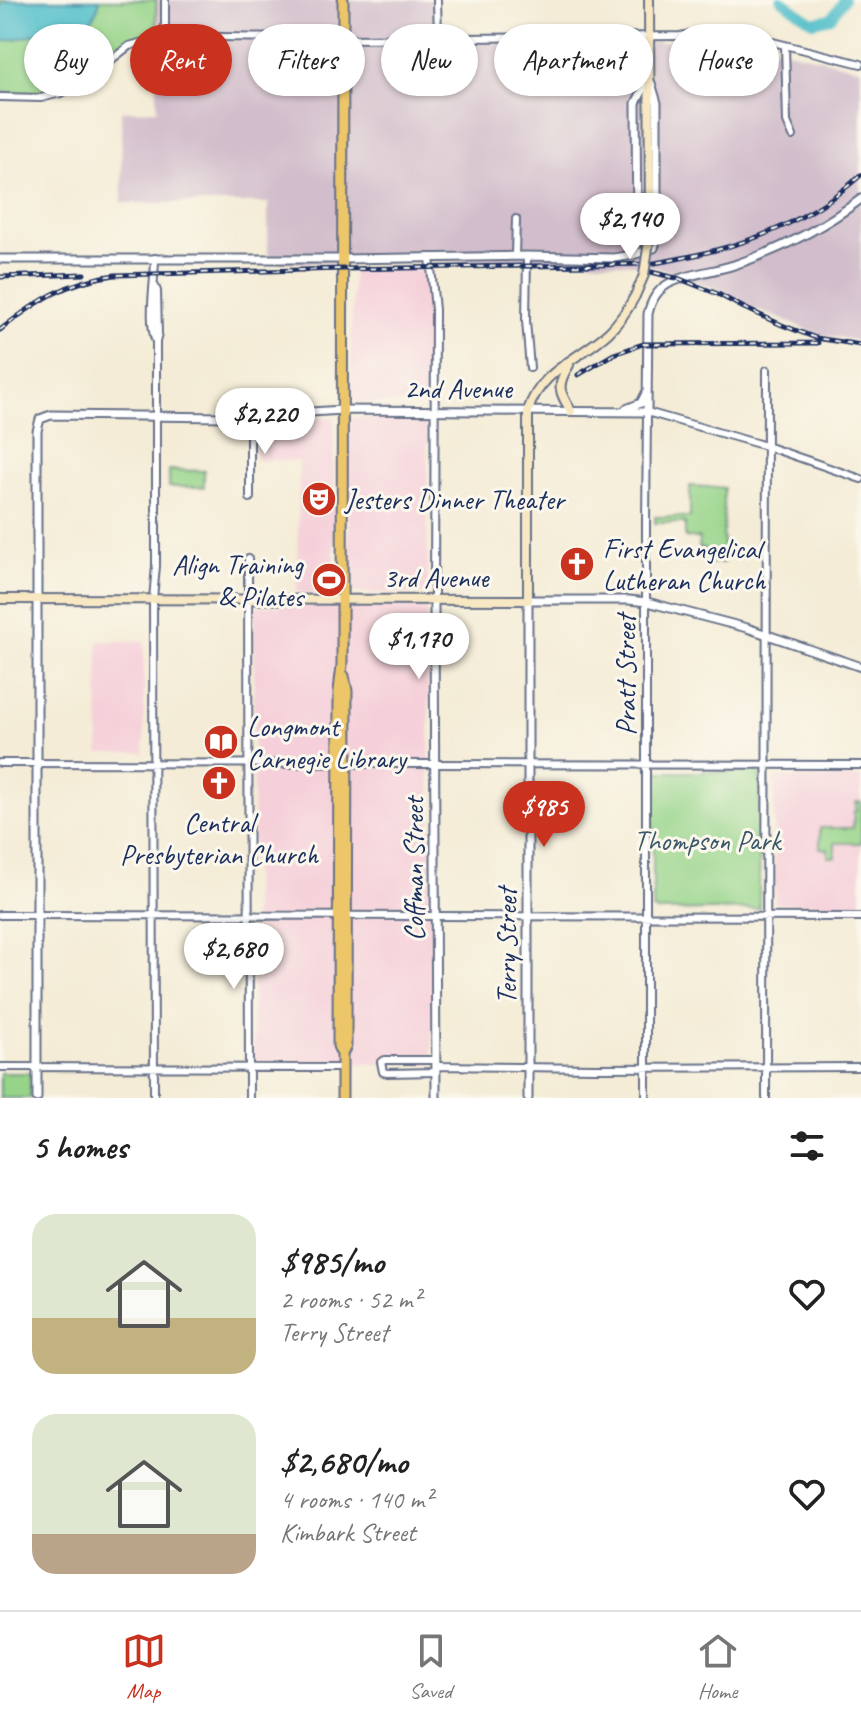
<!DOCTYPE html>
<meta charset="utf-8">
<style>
:root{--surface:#fff;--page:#f6f6f6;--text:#222;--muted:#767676;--line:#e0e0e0;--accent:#c8321e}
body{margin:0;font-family:Caveat,sans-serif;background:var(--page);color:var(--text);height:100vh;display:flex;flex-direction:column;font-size:30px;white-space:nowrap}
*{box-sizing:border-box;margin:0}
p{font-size:26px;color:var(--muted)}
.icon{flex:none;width:44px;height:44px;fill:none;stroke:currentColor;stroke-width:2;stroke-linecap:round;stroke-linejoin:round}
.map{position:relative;height:1098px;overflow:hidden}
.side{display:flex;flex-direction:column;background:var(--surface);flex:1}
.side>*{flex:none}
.hud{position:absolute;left:24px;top:24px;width:814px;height:72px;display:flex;gap:16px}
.price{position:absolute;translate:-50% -68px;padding:0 18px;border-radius:28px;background:#fff;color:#222;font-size:26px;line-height:52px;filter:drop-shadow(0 2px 4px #0008)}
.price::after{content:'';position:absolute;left:50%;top:48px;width:24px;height:18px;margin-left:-12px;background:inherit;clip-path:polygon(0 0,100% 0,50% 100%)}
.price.selected{background:var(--accent);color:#fff}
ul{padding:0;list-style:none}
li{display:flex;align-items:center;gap:24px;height:200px;padding:0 32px}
li span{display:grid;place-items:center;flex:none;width:224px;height:160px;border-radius:24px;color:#555}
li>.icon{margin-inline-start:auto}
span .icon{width:96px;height:96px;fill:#fffc;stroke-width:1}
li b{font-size:34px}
h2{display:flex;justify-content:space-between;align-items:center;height:96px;padding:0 32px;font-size:34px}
.pill{padding:0 28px;border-radius:36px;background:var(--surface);box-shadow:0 2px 6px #0004;font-size:28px;line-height:72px}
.pill.selected{background:var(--accent);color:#fff}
.dock{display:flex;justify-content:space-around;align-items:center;height:112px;border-top:2px solid var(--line);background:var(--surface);font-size:22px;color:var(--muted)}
.dock a{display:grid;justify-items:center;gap:4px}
.dock .selected{color:var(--accent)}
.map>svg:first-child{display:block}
.built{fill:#f5cfd9}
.industrial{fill:#d1bdcb}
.green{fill:#96d489;stroke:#588274;stroke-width:2}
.water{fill:#52bfca;stroke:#367794;stroke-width:2}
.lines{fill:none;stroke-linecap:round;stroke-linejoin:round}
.river{stroke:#52bfca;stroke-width:10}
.minor-casing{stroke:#677188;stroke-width:10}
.tertiary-casing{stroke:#677188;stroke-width:11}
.secondary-casing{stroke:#677188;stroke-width:12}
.trunk-casing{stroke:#677188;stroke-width:13}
.minor{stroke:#fff;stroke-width:6}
.tertiary{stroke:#fff;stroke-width:7}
.secondary{stroke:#f7e8c3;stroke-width:8}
.trunk{stroke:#ecc669;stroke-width:9}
.rail-casing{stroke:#1b2f5e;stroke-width:5}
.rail{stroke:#fbf7ec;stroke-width:2;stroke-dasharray:6;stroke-linecap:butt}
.secondary-bridge-casing{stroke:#677188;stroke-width:12;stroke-linecap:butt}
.secondary-bridge{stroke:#f7e8c3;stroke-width:8}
.labels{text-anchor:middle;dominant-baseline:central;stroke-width:6;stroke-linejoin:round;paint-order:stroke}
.street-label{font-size:28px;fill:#1b2f5e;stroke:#fbf7ec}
.poi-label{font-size:28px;fill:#1b2f5e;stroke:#fbf7ec;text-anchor:start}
.park-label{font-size:28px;fill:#3a5869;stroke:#fbf7ec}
</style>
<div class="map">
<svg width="861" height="1098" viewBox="0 0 861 1098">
<rect width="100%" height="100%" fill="#fbf7ec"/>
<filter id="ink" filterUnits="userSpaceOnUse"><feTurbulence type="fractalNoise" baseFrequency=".0125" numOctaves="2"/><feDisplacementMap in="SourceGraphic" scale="16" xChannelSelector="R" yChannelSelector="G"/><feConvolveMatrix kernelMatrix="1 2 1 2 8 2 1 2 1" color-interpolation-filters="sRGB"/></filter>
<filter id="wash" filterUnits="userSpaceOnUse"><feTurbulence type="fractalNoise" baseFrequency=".006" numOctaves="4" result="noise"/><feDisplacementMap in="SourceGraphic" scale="32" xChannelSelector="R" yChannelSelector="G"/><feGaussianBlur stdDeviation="1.8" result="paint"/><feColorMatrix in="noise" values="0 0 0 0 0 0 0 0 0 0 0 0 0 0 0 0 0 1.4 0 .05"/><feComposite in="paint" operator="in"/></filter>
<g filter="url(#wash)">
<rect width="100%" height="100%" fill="#f4ecd6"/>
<!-- built -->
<path class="built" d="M353 270H423L430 298V394L427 403H358L350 394Z
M427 415 428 594 349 592 348 417Z
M334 418V593H301L297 592 299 461 256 460V419Z
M254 606H427L433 959 432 1064H253Z
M98 641H144V753H99Z
M774 777H861V905L775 904Z"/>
<!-- industrial -->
<path class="industrial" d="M156 0H433L435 42H681L723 35 861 69V341L818 334 746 305 720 290 660 268 635 264 568 260 268 263V203H122L121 111 157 110Z"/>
<!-- green -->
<path class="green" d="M0 0H156V30L126 41 113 48 101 61 71 82 51 90 30 93 0 92Z
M169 470 204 471V487H169Z
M690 486 724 488 723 563H705V549H699V538H685V523H655V517H690Z
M653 772H757L760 774 759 909 656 911 653 909Z
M856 802H861V843H835V857H828V849L820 848V828H853L854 811H856Z
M0 1073H30V1098H0Z"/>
<!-- water -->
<path class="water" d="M9 0H100C96 17 83 38 62 37 53 36 47 32 37 34 25 36 13 41 0 41V5Z"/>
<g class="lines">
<!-- river -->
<path class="river" d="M781 0 813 22 831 18 844 0"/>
</g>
</g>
<g filter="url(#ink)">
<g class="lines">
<!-- minor casing -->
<g class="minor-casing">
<path id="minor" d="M165 0V36
M437 0 438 37
M785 45 787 122 793 136
M0 97 41 98 61 93 80 84 129 46 165 36 343 39 680 36 714 30H724L861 64
M515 256 516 219
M527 256 526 321 530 368
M430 257 435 310 434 600
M155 258C155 283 147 320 156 342
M250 416V498
M248 559 249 1098
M0 763 861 765
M0 915 861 917
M436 1060H385L381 1062 383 1072 387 1073 436 1072
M436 1066 595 1068 861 1067
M0 1067 342 1068
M154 1098 153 599 156 566V342L158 334 157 291 155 286
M646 1098V525L647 412 766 446 861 479
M766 1098 767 370"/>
</g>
<!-- tertiary casing -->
<g class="tertiary-casing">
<path id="tertiary" d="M628 254 637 246V242L636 103 649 78
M0 259H343L527 256 614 258 633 255 654 248 657 238V103L651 83
M626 409 641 403 646 393
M434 600 436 1098
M37 1098V431L40 419 51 415 227 417 343 410 647 412 648 314C651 301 656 291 668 284 688 273 713 272 734 265 780 250 822 228 861 199
M528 1098V600H629L647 602 747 628 861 667"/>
</g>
<!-- secondary casing -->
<g class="secondary-casing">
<path id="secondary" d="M649 0 650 234
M569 365C556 386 559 391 571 411
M0 599 528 600V411C540 370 580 359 609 332 620 321 628 309 635 296"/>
</g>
<!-- trunk casing -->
<g class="trunk-casing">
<path id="trunk" d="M342 1054 338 1046 339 691 342 665 343 0
M342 1098V1054L346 1046 347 691 344 676"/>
</g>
<!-- minor -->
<use href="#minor" class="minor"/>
<!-- tertiary -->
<use href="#tertiary" class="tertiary"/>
<!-- secondary -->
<use href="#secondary" class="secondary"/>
<!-- trunk -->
<use href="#trunk" class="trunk"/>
<!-- rail casing -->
<g class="rail-casing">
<path id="rail" d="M643 270 680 279 718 294 744 308 782 325 816 338 861 345
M0 277 84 274
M0 330C37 301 67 281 115 275L343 269 649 264C729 251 799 230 861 175
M578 375 614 354 643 344 818 343"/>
</g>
<!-- rail -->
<use href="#rail" class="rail"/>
<!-- secondary-bridge casing -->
<g class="secondary-bridge-casing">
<path id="secondary-bridge" d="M635 296 644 275 650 234"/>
</g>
<!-- secondary-bridge -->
<use href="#secondary-bridge" class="secondary-bridge"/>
</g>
</g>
<!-- icons -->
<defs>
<g id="theatre-disc" transform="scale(1.8)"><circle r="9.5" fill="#c8321e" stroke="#fbf7ec"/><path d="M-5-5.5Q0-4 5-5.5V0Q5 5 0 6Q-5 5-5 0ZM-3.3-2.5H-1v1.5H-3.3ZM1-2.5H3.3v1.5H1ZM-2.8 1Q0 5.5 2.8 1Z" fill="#fff"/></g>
<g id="church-disc" transform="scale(1.8)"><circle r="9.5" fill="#c8321e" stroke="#fbf7ec"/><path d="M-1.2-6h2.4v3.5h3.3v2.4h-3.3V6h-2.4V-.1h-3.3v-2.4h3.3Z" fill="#fff"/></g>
<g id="stadium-disc" transform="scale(1.8)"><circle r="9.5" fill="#c8321e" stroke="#fbf7ec"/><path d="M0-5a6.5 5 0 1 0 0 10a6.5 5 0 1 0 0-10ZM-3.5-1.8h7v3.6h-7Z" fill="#fff"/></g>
<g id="library-disc" transform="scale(1.8)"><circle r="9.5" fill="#c8321e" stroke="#fbf7ec"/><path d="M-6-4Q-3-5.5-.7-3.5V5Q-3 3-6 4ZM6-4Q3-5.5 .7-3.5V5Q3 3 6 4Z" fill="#fff"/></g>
</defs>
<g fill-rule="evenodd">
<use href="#theatre-disc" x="319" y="499"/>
<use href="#church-disc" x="577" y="564"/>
<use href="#stadium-disc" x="329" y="580"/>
<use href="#library-disc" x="221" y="742"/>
<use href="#church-disc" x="219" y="783"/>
</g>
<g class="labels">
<!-- street labels -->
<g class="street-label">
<text x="458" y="388">2nd Avenue</text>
<text x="436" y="577">3rd Avenue</text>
<text transform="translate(625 675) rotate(-90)">Pratt Street</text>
<text transform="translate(413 869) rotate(-90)">Coffman Street</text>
<text transform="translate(506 946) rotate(-90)">Terry Street</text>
</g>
<!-- poi labels -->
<g class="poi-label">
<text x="345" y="499">Jesters Dinner Theater</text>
<text x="603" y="548">First Evangelical<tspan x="603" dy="32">Lutheran Church</tspan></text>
<text x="303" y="564" text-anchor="end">Align Training<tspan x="303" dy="32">&amp; Pilates</tspan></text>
<text x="247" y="726">Longmont<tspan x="247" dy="32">Carnegie Library</tspan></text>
<text x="219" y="822" text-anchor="middle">Central<tspan x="219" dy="32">Presbyterian Church</tspan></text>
</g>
<!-- park labels -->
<g class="park-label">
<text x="707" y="840">Thompson Park</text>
</g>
</g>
</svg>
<b class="price" style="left:630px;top:261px">$2,140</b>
<b class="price" style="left:265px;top:456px">$2,220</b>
<b class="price" style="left:419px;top:681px">$1,170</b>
<b class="price selected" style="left:544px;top:849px">$985</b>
<b class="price" style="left:234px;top:991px">$2,680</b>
<div class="hud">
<a class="pill">Buy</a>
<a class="pill selected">Rent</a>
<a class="pill">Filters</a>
<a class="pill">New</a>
<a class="pill">Apartment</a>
<a class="pill">House</a>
</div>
</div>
<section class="side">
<h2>5 homes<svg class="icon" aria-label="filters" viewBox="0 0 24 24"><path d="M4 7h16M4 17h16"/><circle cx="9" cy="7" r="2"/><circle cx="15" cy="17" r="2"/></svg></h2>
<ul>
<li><span style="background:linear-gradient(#dfe7d0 65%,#c2b280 0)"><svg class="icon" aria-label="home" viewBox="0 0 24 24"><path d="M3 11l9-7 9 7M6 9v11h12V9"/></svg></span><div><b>$985/mo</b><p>2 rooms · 52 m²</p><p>Terry Street</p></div><svg class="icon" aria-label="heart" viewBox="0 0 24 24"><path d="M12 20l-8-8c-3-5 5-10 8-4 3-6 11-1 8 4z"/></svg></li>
<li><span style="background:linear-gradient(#dfe7d0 75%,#b9a48a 0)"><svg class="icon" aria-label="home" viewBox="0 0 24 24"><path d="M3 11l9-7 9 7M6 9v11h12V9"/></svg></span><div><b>$2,680/mo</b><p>4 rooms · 140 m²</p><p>Kimbark Street</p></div><svg class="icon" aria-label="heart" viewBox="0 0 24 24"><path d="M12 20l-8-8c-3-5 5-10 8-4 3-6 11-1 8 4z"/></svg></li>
</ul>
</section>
<nav class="dock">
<a class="selected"><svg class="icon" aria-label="map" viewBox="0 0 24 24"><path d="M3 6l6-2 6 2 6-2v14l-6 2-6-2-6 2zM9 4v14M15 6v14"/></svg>Map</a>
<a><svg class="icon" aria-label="saved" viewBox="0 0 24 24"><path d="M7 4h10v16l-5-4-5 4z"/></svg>Saved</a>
<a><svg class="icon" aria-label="home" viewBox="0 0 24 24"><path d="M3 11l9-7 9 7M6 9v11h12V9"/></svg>Home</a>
</nav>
